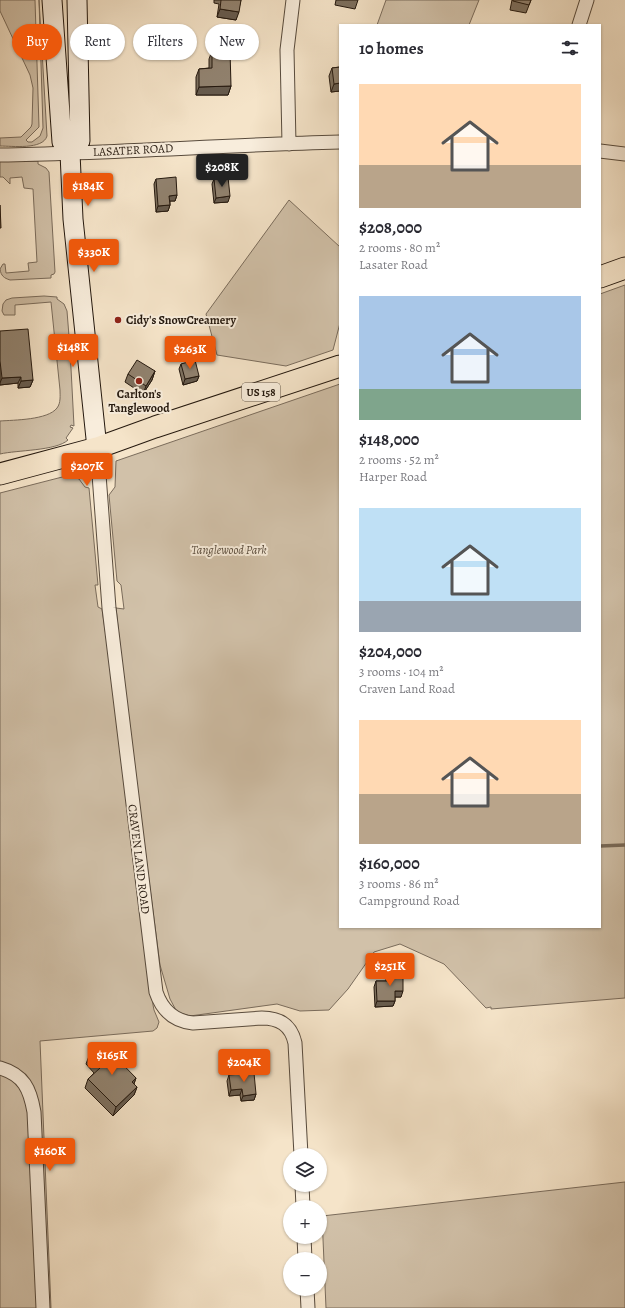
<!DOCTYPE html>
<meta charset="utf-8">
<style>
:root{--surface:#fff;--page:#f2f2f3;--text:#2b2b33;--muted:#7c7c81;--accent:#ea580c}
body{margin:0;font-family:Alegreya,serif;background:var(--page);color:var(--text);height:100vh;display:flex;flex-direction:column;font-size:15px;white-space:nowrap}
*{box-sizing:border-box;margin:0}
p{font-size:13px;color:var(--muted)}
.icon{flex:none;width:22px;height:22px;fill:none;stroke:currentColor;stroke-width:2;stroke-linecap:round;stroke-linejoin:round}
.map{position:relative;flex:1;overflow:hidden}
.side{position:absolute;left:339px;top:24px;width:262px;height:904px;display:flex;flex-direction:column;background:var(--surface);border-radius:0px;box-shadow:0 1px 3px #0004}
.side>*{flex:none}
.top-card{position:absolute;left:12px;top:24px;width:267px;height:36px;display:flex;gap:8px}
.buttons{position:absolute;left:283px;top:1148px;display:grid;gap:8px}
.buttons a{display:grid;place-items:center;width:44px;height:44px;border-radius:50%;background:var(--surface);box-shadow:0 1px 3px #0004;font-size:20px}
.price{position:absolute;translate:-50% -34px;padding:0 9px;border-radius:4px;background:var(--accent);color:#fff;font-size:13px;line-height:26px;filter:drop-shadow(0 1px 2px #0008)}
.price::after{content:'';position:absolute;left:50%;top:24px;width:12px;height:9px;margin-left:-6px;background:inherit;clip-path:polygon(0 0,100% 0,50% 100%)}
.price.on{background:#222;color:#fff}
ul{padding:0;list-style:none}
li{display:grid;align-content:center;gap:8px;height:212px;padding:0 20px}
li span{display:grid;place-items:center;height:124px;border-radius:0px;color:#555}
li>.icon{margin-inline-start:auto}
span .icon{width:72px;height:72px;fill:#fffc;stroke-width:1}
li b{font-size:17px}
h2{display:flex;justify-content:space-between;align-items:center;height:48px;padding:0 20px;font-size:17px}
.pill{padding:0 14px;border-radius:18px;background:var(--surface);box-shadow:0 1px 3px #0004;font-size:14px;line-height:36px}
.pill.on{background:var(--accent);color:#fff}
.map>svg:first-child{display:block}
.green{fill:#d1c1a9;stroke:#7a6c5c}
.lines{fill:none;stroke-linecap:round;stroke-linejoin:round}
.stream{stroke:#776958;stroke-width:3.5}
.minor-casing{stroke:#584b3d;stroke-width:15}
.secondary-casing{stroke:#24180e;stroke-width:21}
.primary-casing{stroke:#24180e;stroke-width:23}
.minor{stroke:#f8eddc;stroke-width:13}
.secondary{stroke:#f8eddc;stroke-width:19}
.primary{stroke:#f5e4c9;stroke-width:21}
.wall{fill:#7d705f;stroke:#24180e}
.shaded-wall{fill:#665b4e;stroke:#24180e}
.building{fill:#91826f;stroke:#24180e}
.poi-dot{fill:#8f2418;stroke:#f8eddc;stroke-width:1.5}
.labels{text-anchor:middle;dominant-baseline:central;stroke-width:4;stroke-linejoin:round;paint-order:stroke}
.shield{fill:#f8eddc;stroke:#64584c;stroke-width:1}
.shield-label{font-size:11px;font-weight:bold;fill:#24180e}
.street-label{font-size:12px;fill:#24180e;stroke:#f8eddc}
.poi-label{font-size:12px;font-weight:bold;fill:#24180e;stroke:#f8eddc;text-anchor:start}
.park-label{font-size:12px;font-style:italic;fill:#584b3c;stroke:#f8eddc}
</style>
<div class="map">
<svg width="625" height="1308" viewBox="0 0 625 1308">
<rect width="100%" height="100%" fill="#f5e4c9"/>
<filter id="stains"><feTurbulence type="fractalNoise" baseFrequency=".005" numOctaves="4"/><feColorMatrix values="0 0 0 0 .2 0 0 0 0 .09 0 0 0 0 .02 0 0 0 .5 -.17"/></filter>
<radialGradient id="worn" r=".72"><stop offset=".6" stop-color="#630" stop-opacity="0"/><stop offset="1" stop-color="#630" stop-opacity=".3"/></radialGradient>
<!-- green -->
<path class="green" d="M0 0H35L39 127 26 140 28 142H32L40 136 43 128 39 0 47 136C43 150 12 146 0 146V138L21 137 31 127 32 124 33 88 30 75 0 11Z
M386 0H479L469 25H377Z
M0 161H38V164L46 168 49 172 55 272 54 274 51 275V278L10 280C4 278 1 276 0 269L3 264H5L6 273 29 271 28 263 37 262 33 189 24 188 22 177 10 178V184L3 177H0Z
M289 200 340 247V323L333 350 286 366 217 355 206 314Z
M625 285V998L491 1009V1007L486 1008 444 964 400 944 374 952 348 989 329 1010 300 1011 277 1004 190 1016 177 1012 170 999 160 965 127 711 116 608 124 609 121 585 117 581 109 495 115 487 116 461 340 384V927H600V294Z
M44 296 57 297V299L64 304 67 311 70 349 74 426 71 425 70 427 73 428 66 438 68 440C56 451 17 450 0 454V421C14 420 48 420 57 408 61 403 60 395 60 390L51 302 15 305V315H4L2 311 3 304 6 300 12 298Z
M70 475 79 479 85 487 89 488 98 585H95L98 607 102 609C122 741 139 873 153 1005L154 1010 159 1022 157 1028 153 1031 40 1041 51 1308H0V493Z
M625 1182V1308H326L322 1216Z"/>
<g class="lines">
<!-- stream -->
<path class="stream" d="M600 846 625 845"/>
<!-- minor casing -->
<g class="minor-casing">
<path id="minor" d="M579 25 587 0
M289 144 287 50 293 0
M600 151 625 154
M0 155C113 153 227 145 340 142
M97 448 109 608 156 992C162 1010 174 1021 193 1023L262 1018C279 1018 291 1025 295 1043L301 1155
M0 1068C24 1075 30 1089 34 1112L43 1308
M302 1185 303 1207
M304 1237 305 1259
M307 1289 308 1308"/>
</g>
<!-- secondary casing -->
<g class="secondary-casing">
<path id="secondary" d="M52 0 62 142 70 153 73 219 97 448
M70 153 80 141 77 0"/>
</g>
<!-- primary casing -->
<g class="primary-casing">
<path id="primary" d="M600 277 625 268
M0 474 97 448 155 427 340 366"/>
</g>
<!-- minor -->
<use href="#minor" class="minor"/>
<!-- secondary -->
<use href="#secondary" class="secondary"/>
<!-- primary -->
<use href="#primary" class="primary"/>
</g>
<!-- wall -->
<path class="wall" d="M214 0H241L236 20 217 17 219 4 214 3Z
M336 0H358L355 9 335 5Z
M512 0H531L526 13 510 10Z
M212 51 231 86 228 95H196V77L199 69 209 68V59Z
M340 67V91L331 92 329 76 332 68Z
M156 179 177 195 175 201H170V205L168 211 156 212 154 184Z
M214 179 228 202 214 203 212 184Z
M0 331 33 380 30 387 18 388V383L0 385Z
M181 364 199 376 197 381 183 385 179 369Z
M155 371 152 380 143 394 125 382 128 374Z
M388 972 401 997H395V1001L393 1006 375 1007 374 987 376 981H386V978Z
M89 1056 136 1078 134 1084 137 1087 134 1095 113 1116 85 1088 88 1079 94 1073 86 1064Z
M229 1075 256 1094 254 1100 241 1101 240 1095 229 1096 227 1081Z"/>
<!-- shaded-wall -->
<path class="shaded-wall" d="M220 9 239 12 236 20 217 17Z
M340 83V91L331 92 334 84Z
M231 86 228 95H196L199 87Z
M177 195 175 201H167L169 196Z
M230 196 228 202 214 203 216 198Z
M170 205 168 211 156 212 158 206Z
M155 371 152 380 143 394 146 386Z
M199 376 197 381 183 385 185 379Z
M21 377 18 383 0 385V383L2 378Z
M33 380 30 387 18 388 21 381Z
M395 991H403L401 997H393Z
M377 1001H395L393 1006 375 1007Z
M136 1078 133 1086 132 1082Z
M137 1087 134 1095 113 1116 116 1107Z
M242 1089 240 1095 229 1096 231 1090Z
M256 1094 254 1100 241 1101 243 1096Z"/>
<!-- building -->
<path class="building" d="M221 0H241L239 12 220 9Z
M513 0H531L529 5 513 1Z
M212 51H230L231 86 199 87V69L212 68Z
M340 67V83L334 84 332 68Z
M176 177 177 195 169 196 170 205 158 206 156 179Z
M228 177 230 196 216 198 214 179Z
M0 205 1 228H0Z
M28 329 33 380 21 381V377L2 378 0 361V331Z
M137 360 155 371 146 386 128 374Z
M195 360 199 376 185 379 181 364Z
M388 972H403V991H395V1001H377L376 981H389Z
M102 1043 136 1078 132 1082 137 1087 116 1107 88 1079 100 1068 89 1056Z
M254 1073 256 1094 243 1096 242 1089 231 1090 229 1075Z"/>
<!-- markers -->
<g class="poi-dot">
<circle cx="118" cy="320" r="4"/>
<circle cx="139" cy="381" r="4"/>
</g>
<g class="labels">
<!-- shield labels -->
<rect class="shield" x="242" y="383" width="38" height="18" rx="3"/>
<g class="shield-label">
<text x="261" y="392">US 158</text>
</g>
<!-- street labels -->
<g class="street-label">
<text transform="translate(133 150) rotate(-3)">LASATER ROAD</text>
<text transform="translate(139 859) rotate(83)">CRAVEN LAND ROAD</text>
</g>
<!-- poi labels -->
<g class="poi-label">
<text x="126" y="320">Cidy's SnowCreamery</text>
<text x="139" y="394" text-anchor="middle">Carlton's<tspan x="139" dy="14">Tanglewood</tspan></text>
</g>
<!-- park labels -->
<g class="park-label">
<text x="229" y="550">Tanglewood Park</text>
</g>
</g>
<rect width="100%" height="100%" filter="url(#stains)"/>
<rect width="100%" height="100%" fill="url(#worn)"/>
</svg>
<div class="buttons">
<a><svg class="icon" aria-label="layers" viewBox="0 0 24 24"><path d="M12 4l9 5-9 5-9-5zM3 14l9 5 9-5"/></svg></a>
<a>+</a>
<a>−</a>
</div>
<b class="price on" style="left:222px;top:188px">$208K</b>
<b class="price" style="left:88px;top:207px">$184K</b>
<b class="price" style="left:94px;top:273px">$330K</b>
<b class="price" style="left:73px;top:368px">$148K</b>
<b class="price" style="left:190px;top:370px">$263K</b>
<b class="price" style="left:87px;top:487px">$207K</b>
<b class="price" style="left:390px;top:987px">$251K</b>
<b class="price" style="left:112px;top:1076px">$165K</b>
<b class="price" style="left:244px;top:1083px">$204K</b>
<b class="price" style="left:50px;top:1172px">$160K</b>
<div class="top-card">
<a class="pill on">Buy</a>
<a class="pill">Rent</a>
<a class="pill">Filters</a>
<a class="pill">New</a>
</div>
<section class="side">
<h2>10 homes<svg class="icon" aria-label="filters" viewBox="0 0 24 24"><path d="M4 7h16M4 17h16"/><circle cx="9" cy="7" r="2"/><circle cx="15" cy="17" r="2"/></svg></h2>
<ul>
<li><span style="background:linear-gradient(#ffd9b3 65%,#b9a48a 0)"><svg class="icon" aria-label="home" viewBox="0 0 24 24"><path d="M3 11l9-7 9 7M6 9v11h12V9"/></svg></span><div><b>$208,000</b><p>2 rooms · 80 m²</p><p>Lasater Road</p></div></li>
<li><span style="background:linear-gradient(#a9c7e8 75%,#7fa58c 0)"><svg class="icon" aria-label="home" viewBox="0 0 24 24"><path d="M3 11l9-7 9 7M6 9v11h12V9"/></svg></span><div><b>$148,000</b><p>2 rooms · 52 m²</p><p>Harper Road</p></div></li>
<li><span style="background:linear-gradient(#bfe0f5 75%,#9aa5b1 0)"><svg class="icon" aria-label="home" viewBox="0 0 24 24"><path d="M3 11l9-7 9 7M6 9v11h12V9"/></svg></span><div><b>$204,000</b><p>3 rooms · 104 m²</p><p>Craven Land Road</p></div></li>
<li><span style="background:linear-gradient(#ffd9b3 60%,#b9a48a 0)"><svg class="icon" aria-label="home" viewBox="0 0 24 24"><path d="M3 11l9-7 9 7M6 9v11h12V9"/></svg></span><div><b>$160,000</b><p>3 rooms · 86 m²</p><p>Campground Road</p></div></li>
</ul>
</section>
</div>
